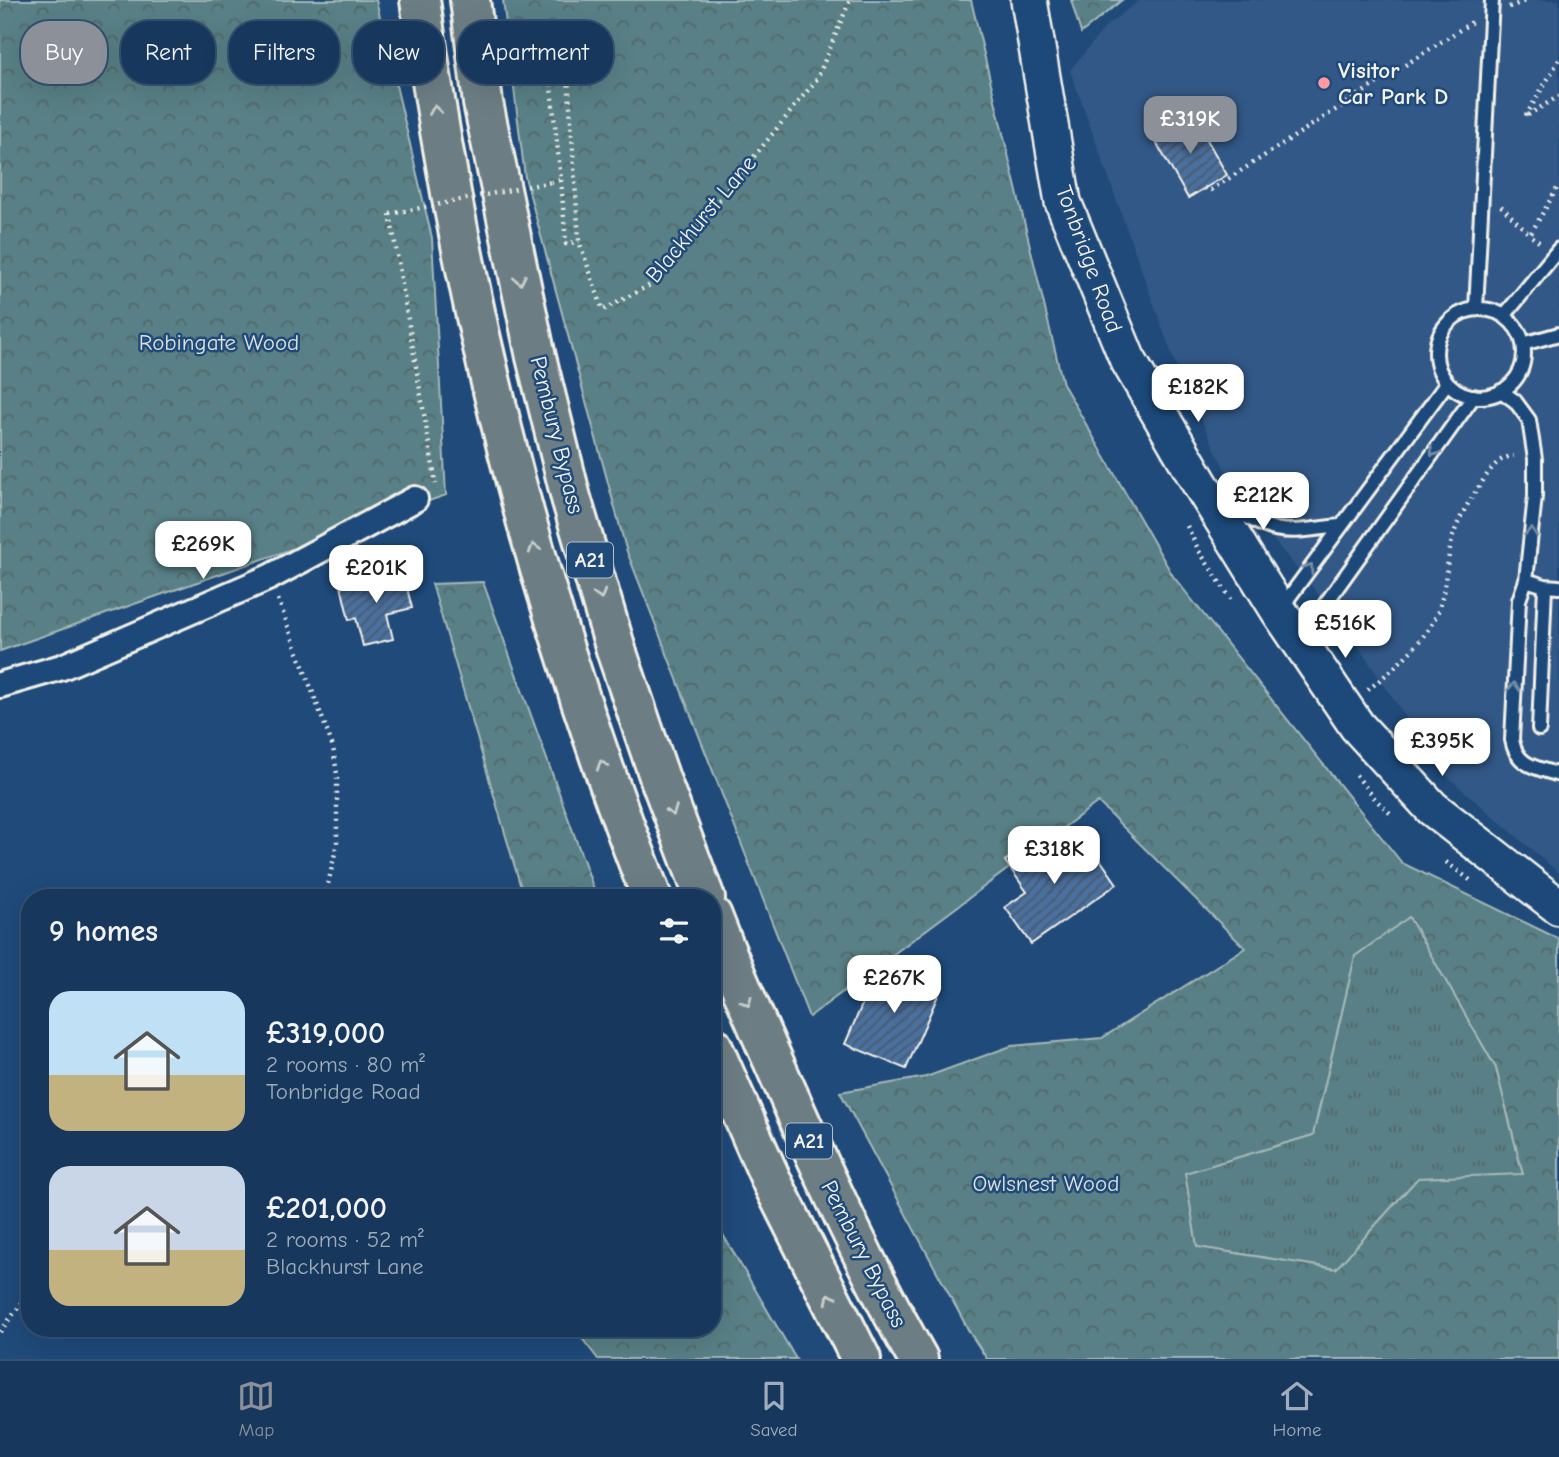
<!DOCTYPE html>
<meta charset="utf-8">
<style>
:root{--surface:#17385c;--page:#244365;--text:#f1f3f6;--muted:#9eacbb;--line:#365272;--accent:#8c9099}
body{margin:0;font-family:"Comic Neue",sans-serif;background:var(--page);color:var(--text);height:100vh;display:flex;flex-direction:column;font-size:26px;white-space:nowrap}
*{box-sizing:border-box;margin:0}
p{font-size:23px;color:var(--muted)}
.icon{flex:none;width:38px;height:38px;fill:none;stroke:currentColor;stroke-width:2;stroke-linecap:round;stroke-linejoin:round}
.map{position:relative;flex:1;overflow:hidden}
.side{position:absolute;left:21px;top:889px;width:700px;height:448px;display:flex;flex-direction:column;background:var(--surface);border-radius:28px;box-shadow:0 7px 28px #0002,0 0 0 2px var(--line)}
.side>*{flex:none}
.hud{position:absolute;left:21px;top:21px;width:700px;height:63px;display:flex;gap:14px}
.price{position:absolute;translate:-50% -60px;padding:0 16px;border-radius:14px;background:#fff;color:#222;font-size:23px;line-height:46px;filter:drop-shadow(0 2px 4px #0008)}
.price::after{content:'';position:absolute;left:50%;top:42px;width:21px;height:16px;margin-left:-10px;background:inherit;clip-path:polygon(0 0,100% 0,50% 100%)}
.price.selected{background:var(--accent);color:#fff}
ul{padding:0;list-style:none}
li{display:flex;align-items:center;gap:21px;height:175px;padding:0 28px}
li span{display:grid;place-items:center;flex:none;width:196px;height:140px;border-radius:21px;color:#555}
li>.icon{margin-inline-start:auto}
span .icon{width:84px;height:84px;fill:#fffc;stroke-width:1}
li b{font-size:30px}
h2{display:flex;justify-content:space-between;align-items:center;height:84px;padding:0 28px;font-size:30px}
.pill{padding:0 24px;border-radius:28px;background:var(--surface);box-shadow:0 7px 28px #0002,0 0 0 2px var(--line);font-size:24px;line-height:63px}
.pill.selected{background:var(--accent);color:#fff}
.tabs{display:flex;justify-content:space-around;align-items:center;height:98px;border-top:2px solid var(--line);background:var(--surface);font-size:19px;color:var(--muted)}
.tabs a{display:grid;justify-items:center;gap:4px}
.tabs .selected{color:var(--accent)}
.map>svg:first-child{display:block}
.built{fill:#305887}
.grass{fill:url(#grass-tufts);stroke:#a6b8b7;stroke-width:2}
.forest{fill:url(#forest-crowns);stroke:#a6b8b7;stroke-width:2;fill-rule:evenodd}
.building{fill:url(#building-hatch);stroke:#f4f1e8;stroke-width:2}
.lines{fill:none;stroke-linecap:round;stroke-linejoin:round}
.lane-casing{stroke:#f4f1e8;stroke-width:18}
.street-casing{stroke:#f4f1e8;stroke-width:30}
.secondary-casing{stroke:#f4f1e8;stroke-width:40}
.highway-casing{stroke:#f4f1e8;stroke-width:44}
.path{stroke:#f4f1e8;stroke-width:4.5;stroke-dasharray:2 5;stroke-linecap:butt}
.lane{stroke:#1f4a7a;stroke-width:12}
.street{stroke:#1f4a7a;stroke-width:24}
.secondary{stroke:#1f4a7a;stroke-width:35}
.highway{stroke:#6c7e84;stroke-width:38}
.path-bridge{stroke:#f4f1e8;stroke-width:4.5;stroke-dasharray:2 5;stroke-linecap:butt}
.oneway{stroke:#cbceca}
.oneway2{stroke:#748da6}
.poi-dot{fill:#ff9aa2;stroke:#1f4a7a;stroke-width:2.5}
.labels{text-anchor:middle;dominant-baseline:central;stroke-width:5;stroke-linejoin:round;paint-order:stroke}
.shield{fill:#1f4a7a;stroke:#b4bfc7;stroke-width:2}
.shield-label{font-size:21px;font-weight:bold;fill:#f4f1e8}
.poi-label{font-size:23px;font-weight:bold;fill:#f4f1e8;stroke:#1f4a7a;text-anchor:start}
.street-label{font-size:23px;fill:#f4f1e8;stroke:#1f4a7a}
.park-label{font-size:23px;fill:#dde0d9;stroke:#1f4a7a}
</style>
<div class="map">
<svg width="1559" height="1359" viewBox="0 0 1559 1359">
<defs>
<pattern id="grass-tufts" width="24" height="20" patternUnits="userSpaceOnUse" patternTransform="scale(1.75)"><rect width="24" height="20" fill="#598086"/><path d="M3 7l-1-3M5 7V3M7 7l1-3M15 17l-1-3M17 17v-4M19 17l1-3" fill="none" stroke="#526769"/></pattern>
<pattern id="forest-crowns" width="20" height="18" patternUnits="userSpaceOnUse" patternTransform="scale(1.75)"><rect width="20" height="18" fill="#598086"/><path d="M2 6a3 3 0 1 1 6 0M12 15a3 3 0 1 1 6 0" fill="none" stroke="#526769"/></pattern>
<pattern id="building-hatch" width="6" height="6" patternUnits="userSpaceOnUse" patternTransform="scale(1.75)"><rect width="6" height="6" fill="#4a6f9e"/><path d="M-1 1l2-2M0 6l6-6M5 7l2-2" fill="none" stroke="#495a6e"/></pattern>
</defs>
<rect width="100%" height="100%" fill="#1f4a7a"/>
<filter id="ink" filterUnits="userSpaceOnUse"><feTurbulence type="fractalNoise" baseFrequency=".0143" numOctaves="2"/><feDisplacementMap in="SourceGraphic" scale="14" xChannelSelector="R" yChannelSelector="G"/><feConvolveMatrix kernelMatrix="1 2 1 2 8 2 1 2 1" color-interpolation-filters="sRGB"/></filter>
<g filter="url(#ink)">
<!-- built -->
<path class="built" d="M1140 0H1559V873L1443 773 1344 625 1238 497 1178 372 1070 70 1107 25Z"/>
<!-- grass -->
<path class="grass" d="M1409 916 1496 1068 1523 1175 1418 1178 1336 1269 1197 1247 1184 1173 1313 1135 1355 956Z"/>
<!-- forest -->
<path class="forest" d="M0 0H376L432 238 446 495 0 651Z
M503 0H971L1063 384 1173 576 1402 863 1559 939V1359H987L970 1333 840 1092 926 1077 1011 1046 1102 1038 1245 948 1098 802 809 1017 626 549 525 177ZM1409 917 1496 1068 1523 1174 1418 1178 1336 1269 1197 1247 1185 1173 1313 1135 1355 956Z
M1071 0H1122L1081 33Z
M483 582 597 898H524L432 584Z
M712 1216 796 1359H598L574 1328H712Z"/>
<!-- building -->
<path class="building" d="M1193 115 1227 175 1188 198 1153 137Z
M403 572 412 608 387 614 393 639 363 646 356 618 349 620 341 586Z
M1045 832 1066 861 1090 845 1117 884 1031 944 1005 907 1027 892 1005 861Z
M881 961 942 986 906 1069 845 1044Z"/>
<g class="lines">
<!-- lane casing -->
<g class="lane-casing">
<path id="lane" d="M1476 309 1492 0
M1436 353a44 44 0 1 1 88 0a44 44 0 1 1-88 0Z
M1504 316 1559 249
M1523 344 1559 334
M1501 391 1515 401 1529 420 1535 459V496L1526 580 1545 586 1559 587
M1226 502C1271 537 1285 533 1339 526
M1526 580 1519 600 1512 740C1517 767 1536 767 1559 775
M1281 608 1447 383
M1301 638 1474 396
M1539 729 1545 586"/>
</g>
<!-- street casing -->
<g class="street-casing">
<path id="street" d="M0 685 62 667 270 577 415 499"/>
</g>
<!-- secondary casing -->
<g class="secondary-casing">
<path id="secondary" d="M1029 0 1063 202 1127 358 1199 482 1279 611 1357 726 1432 808 1559 907"/>
</g>
<!-- highway casing -->
<g class="highway-casing">
<path id="highway" d="M420 0C462 308 538 608 652 898
M470 0 483 103 497 170 536 357 571 498 617 653 660 779 705 898
M712 916C735 976 761 1034 787 1092 827 1182 869 1273 918 1359
M712 1046 772 1182 861 1359"/>
</g>
<!-- path -->
<path class="path" d="M1509 7 1528 0
M1559 60 1525 117 1559 96
M561 180 566 244 579 241
M551 182 561 180 547 51 566 48 579 241 603 310 650 285 817 79 850 0
M1204 188 1211 190 1472 22
M1501 206 1530 235
M390 214 436 484
M1539 242 1530 235 1559 185
M1187 526 1199 551 1231 599
M278 599 333 747 337 774V844L325 898
M1368 690C1393 669 1423 644 1437 614 1445 594 1445 576 1449 555 1453 526 1466 506 1482 482 1491 469 1498 457 1514 456
M1356 775 1377 801 1392 815
M1446 862 1470 880
M0 1332 30 1292"/>
<!-- lane -->
<use href="#lane" class="lane"/>
<!-- street -->
<use href="#street" class="street"/>
<!-- secondary -->
<use href="#secondary" class="secondary"/>
<!-- highway -->
<use href="#highway" class="highway"/>
<!-- path-bridge -->
<path class="path-bridge" d="M390 214 551 182"/>
</g>
<!-- one-way arrows -->
<defs><path id="oneway-chevron" d="M-2-3.5L2.5 0L-2 3.5" fill="none" stroke-width="1.6" stroke-linecap="round" stroke-linejoin="round" transform="scale(1.75)"/></defs>
<g class="oneway">
<use href="#oneway-chevron" transform="translate(435 110) rotate(-99)"/>
<use href="#oneway-chevron" transform="translate(520 280) rotate(78)"/>
<use href="#oneway-chevron" transform="translate(534 548) rotate(-107)"/>
<use href="#oneway-chevron" transform="translate(600 595) rotate(74)"/>
<use href="#oneway-chevron" transform="translate(602 765) rotate(-108)"/>
<use href="#oneway-chevron" transform="translate(672 811) rotate(69)"/>
<use href="#oneway-chevron" transform="translate(747 1002) rotate(66)"/>
<use href="#oneway-chevron" transform="translate(830 1298) rotate(-117)"/>
</g>
<g class="oneway2">
<use href="#oneway-chevron" transform="translate(1434 452) rotate(126)"/>
<use href="#oneway-chevron" transform="translate(1531 532) rotate(-85)"/>
<use href="#oneway-chevron" transform="translate(1309 568) rotate(-54)"/>
<use href="#oneway-chevron" transform="translate(1514 687) rotate(-87)"/>
</g>
</g>
<!-- markers -->
<circle class="poi-dot" cx="1324" cy="83" r="7"/>
<g class="labels">
<!-- shield labels -->
<g class="shield">
<rect x="567" y="542.5" width="46" height="35" rx="5"/>
<rect x="786" y="1123.5" width="46" height="35" rx="5"/>
</g>
<g class="shield-label">
<text x="590" y="560">A21</text>
<text x="809" y="1141">A21</text>
</g>
<!-- poi labels -->
<g class="poi-label">
<text x="1338" y="70">Visitor<tspan x="1338" dy="26">Car Park D</tspan></text>
</g>
<!-- street labels -->
<g class="street-label">
<text transform="translate(701 219) rotate(-50)">Blackhurst Lane</text>
<text transform="translate(1089 259) rotate(70)">Tonbridge Road</text>
<text transform="translate(557 435) rotate(76)">Pembury Bypass</text>
<text transform="translate(864 1254) rotate(63)">Pembury Bypass</text>
</g>
<!-- park labels -->
<g class="park-label">
<text x="219" y="342">Robingate Wood</text>
<text x="1046" y="1183">Owlsnest Wood</text>
</g>
</g>
</svg>
<b class="price selected" style="left:1190px;top:156px">£319K</b>
<b class="price" style="left:1198px;top:424px">£182K</b>
<b class="price" style="left:1263px;top:532px">£212K</b>
<b class="price" style="left:203px;top:581px">£269K</b>
<b class="price" style="left:376px;top:605px">£201K</b>
<b class="price" style="left:1345px;top:660px">£516K</b>
<b class="price" style="left:1442px;top:778px">£395K</b>
<b class="price" style="left:1054px;top:886px">£318K</b>
<b class="price" style="left:894px;top:1015px">£267K</b>
<div class="hud">
<a class="pill selected">Buy</a>
<a class="pill">Rent</a>
<a class="pill">Filters</a>
<a class="pill">New</a>
<a class="pill">Apartment</a>
</div>
<section class="side">
<h2>9 homes<svg class="icon" aria-label="filters" viewBox="0 0 24 24"><path d="M4 7h16M4 17h16"/><circle cx="9" cy="7" r="2"/><circle cx="15" cy="17" r="2"/></svg></h2>
<ul>
<li><span style="background:linear-gradient(#bfe0f5 60%,#c2b280 0)"><svg class="icon" aria-label="home" viewBox="0 0 24 24"><path d="M3 11l9-7 9 7M6 9v11h12V9"/></svg></span><div><b>£319,000</b><p>2 rooms · 80 m²</p><p>Tonbridge Road</p></div></li>
<li><span style="background:linear-gradient(#c9d6e8 60%,#c2b280 0)"><svg class="icon" aria-label="home" viewBox="0 0 24 24"><path d="M3 11l9-7 9 7M6 9v11h12V9"/></svg></span><div><b>£201,000</b><p>2 rooms · 52 m²</p><p>Blackhurst Lane</p></div></li>
</ul>
</section>
</div>
<nav class="tabs">
<a class="selected"><svg class="icon" aria-label="map" viewBox="0 0 24 24"><path d="M3 6l6-2 6 2 6-2v14l-6 2-6-2-6 2zM9 4v14M15 6v14"/></svg>Map</a>
<a><svg class="icon" aria-label="saved" viewBox="0 0 24 24"><path d="M7 4h10v16l-5-4-5 4z"/></svg>Saved</a>
<a><svg class="icon" aria-label="home" viewBox="0 0 24 24"><path d="M3 11l9-7 9 7M6 9v11h12V9"/></svg>Home</a>
</nav>
